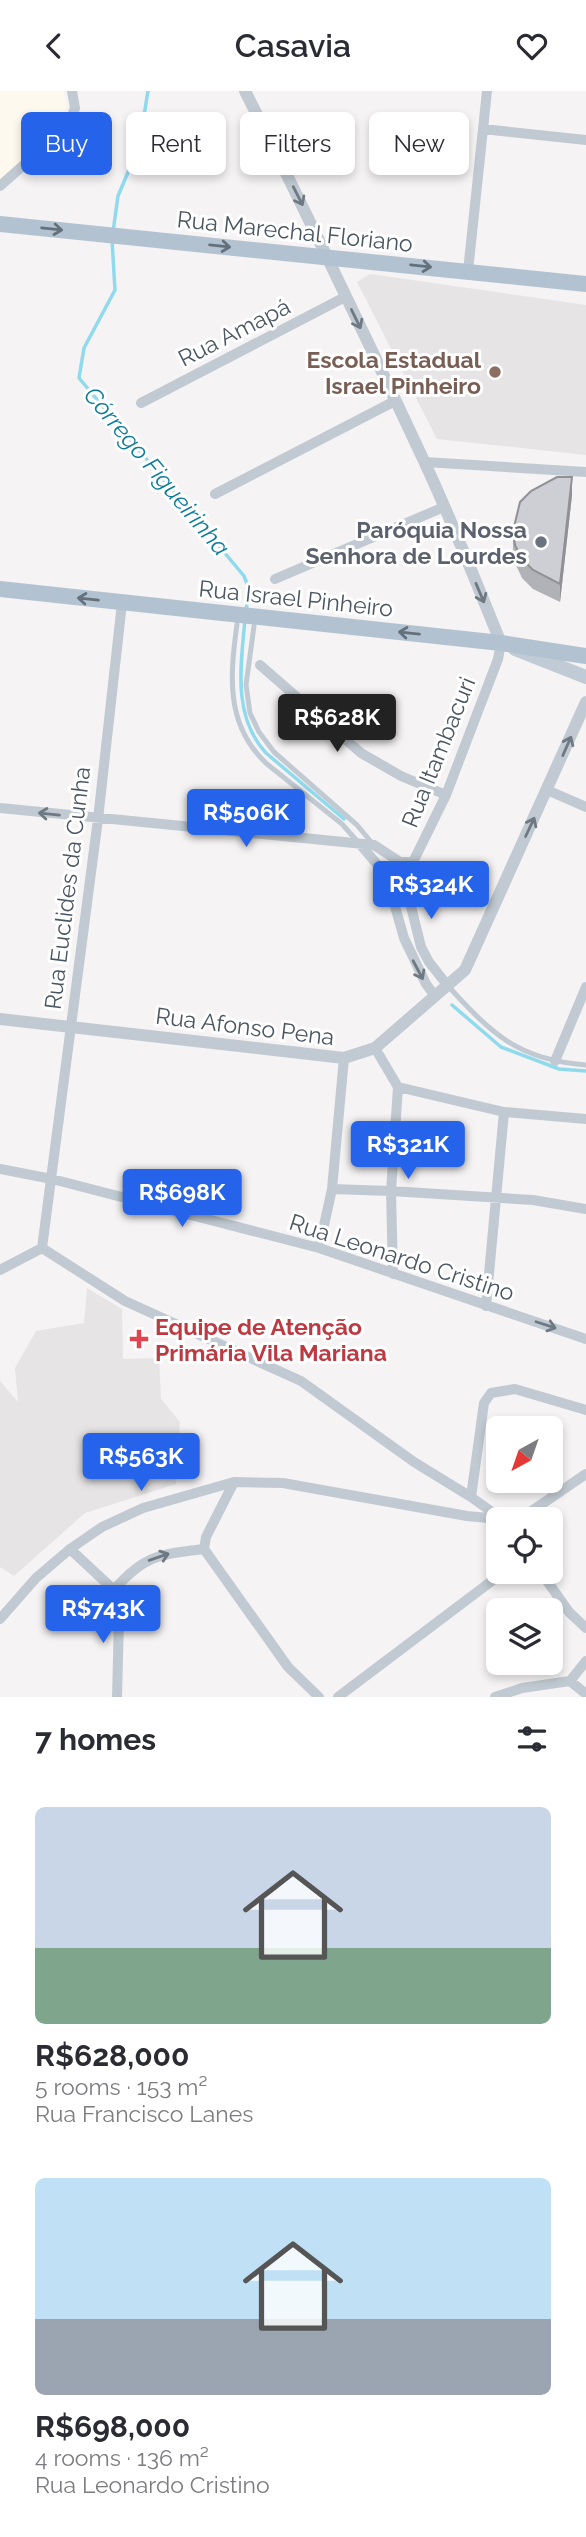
<!DOCTYPE html>
<meta charset="utf-8">
<style>
:root{--surface:#fff;--page:#f7f7f7;--text:#2b2b33;--muted:#7c7c81;--accent:#2563eb}
body{margin:0;font-family:Raleway,sans-serif;background:var(--page);color:var(--text);height:100vh;display:flex;flex-direction:column;font-size:26px;white-space:nowrap}
*{box-sizing:border-box;margin:0}
p{font-size:23px;color:var(--muted)}
.icon{flex:none;width:38px;height:38px;fill:none;stroke:currentColor;stroke-width:2;stroke-linecap:round;stroke-linejoin:round}
.map{position:relative;height:1606px;overflow:hidden}
.side{display:flex;flex-direction:column;background:var(--surface);flex:1}
.side>*{flex:none}
.hud{position:absolute;left:21px;top:21px;width:544px;height:63px;display:flex;gap:14px}
.needle{width:46px;rotate:220deg}
.controls{position:absolute;left:486px;top:1325px;display:grid;gap:14px}
.controls a{display:grid;place-items:center;width:77px;height:77px;border-radius:10px;background:var(--surface);box-shadow:0 4px 10px #0003;font-size:35px}
.price{position:absolute;translate:-50% -60px;padding:0 16px;border-radius:7px;background:var(--accent);color:#fff;font-size:23px;line-height:46px;filter:drop-shadow(0 2px 4px #0008)}
.price::after{content:'';position:absolute;left:50%;top:42px;width:21px;height:16px;margin-left:-10px;background:inherit;clip-path:polygon(0 0,100% 0,50% 100%)}
.price.on{background:#222;color:#fff}
ul{padding:0;list-style:none}
li{display:grid;align-content:center;gap:14px;height:371px;padding:0 35px}
li span{display:grid;place-items:center;height:217px;border-radius:10px;color:#555}
li>.icon{margin-inline-start:auto}
span .icon{width:126px;height:126px;fill:#fffc;stroke-width:1}
li b{font-size:30px}
h2{display:flex;justify-content:space-between;align-items:center;height:84px;padding:0 35px;font-size:30px}
.tag{padding:0 24px;border-radius:10px;background:var(--surface);box-shadow:0 4px 10px #0003;font-size:24px;line-height:63px}
.tag.on{background:var(--accent);color:#fff}
header{display:flex;justify-content:space-between;align-items:center;height:91px;padding:0 35px;background:var(--surface);font-size:32px;font-weight:600}
.map>svg:first-child{display:block}
.commercial{fill:#fdf9ef}
.education{fill:#e6e4e5}
.lines{fill:none;stroke-linecap:round;stroke-linejoin:round}
.stream{stroke:#90daee;stroke-width:3.5}
.service{stroke:#c1cad2;stroke-width:5}
.minor{stroke:#c1cad2;stroke-width:10}
.tertiary{stroke:#c1cad2;stroke-width:12}
.secondary{stroke:#c1cbd6;stroke-width:14}
.primary{stroke:#b3c2d1;stroke-width:16}
.wall{fill:#b0b2b7}
.shaded-wall{fill:#909195}
.building{fill:#cdcfd5;stroke:#909195;stroke-width:2}
.oneway{stroke:#6e7983}
.oneway2{stroke:#64717d}
.education-dot{fill:#8d6e63;stroke:#fff;stroke-width:2.5}
.worship-dot{fill:#6b7280;stroke:#fff;stroke-width:2.5}
.health-dot{fill:#e0444e;stroke:#fff;stroke-width:2.5}
.labels{text-anchor:middle;dominant-baseline:central;stroke-width:6;stroke-linejoin:round;paint-order:stroke}
.street-label{font-size:23px;fill:#4a5661;stroke:#fff}
.education-label{font-size:23px;font-weight:bold;fill:#785e54;stroke:#fff;text-anchor:end}
.worship-label{font-size:23px;font-weight:bold;fill:#5b616d;stroke:#fff;text-anchor:end}
.health-label{font-size:23px;font-weight:bold;fill:#be3a42;stroke:#fff;text-anchor:start}
.water-label{font-size:24px;font-style:italic;fill:#0c7c9b;stroke:#fff}
</style>
<header><svg class="icon" aria-label="back" viewBox="0 0 24 24"><path d="M15 5l-7 7 7 7"/></svg>Casavia<svg class="icon" aria-label="heart" viewBox="0 0 24 24"><path d="M12 20l-8-8c-3-5 5-10 8-4 3-6 11-1 8 4z"/></svg></header>
<div class="map">
<svg width="586" height="1606" viewBox="0 0 586 1606">
<rect width="100%" height="100%" fill="#f5f3f3"/>
<!-- commercial -->
<path class="commercial" d="M0 0H64L68 24 0 91Z"/>
<!-- education -->
<path class="education" d="M370 183 586 214V364L437 348 357 191Z
M87 1197 122 1218 123 1268 159 1267 161 1308 180 1331 176 1393 85 1422 14 1485 0 1476V1290L18 1311 15 1277 36 1240 84 1232Z"/>
<g class="lines">
<!-- stream -->
<path class="stream" d="M113 141 118 105 139 55 148 0
M112 149 115 199 84 257 79 287 244 485 249 498 246 520
M245 528C241 574 232 625 266 662L344 728
M390 782 395 798
M452 914 501 956 559 978 586 980"/>
<!-- service -->
<path class="service" d="M237 533C230 585 225 634 267 673L342 733 357 750
M254 535 246 594 250 622 259 641 274 661 357 734 372 752
M448 895C492 943 518 969 586 974"/>
<!-- minor -->
<path class="minor" d="M483 38 586 49
M0 95 69 34 75 17 72 0
M468 180 487 0
M141 312 345 206
M425 371 586 381
M215 403 395 310
M275 488 444 416
M260 574 361 662 401 685 446 704
M547 699 586 716
M0 717 374 754 400 771
M360 753 386 784 404 847 426 893 435 905
M400 771H413L446 704 498 568 501 552
M400 771 421 856 429 871 448 895
M375 957 398 996 504 1021 586 1028
M555 970 586 896
M0 1078 52 1088 319 1157 586 1248
M332 1098 391 1100 533 1109 586 1118
M42 1157 98 728 122 512
M42 1157 125 1210 301 1290 414 1371 471 1406 502 1428
M319 1157 332 1098 344 967
M0 1179 42 1157
M393 1183 391 1100 398 996
M486 1215 504 1021
M471 1406 484 1312 491 1302 515 1298 586 1319
M520 1428 586 1383
M70 1458 114 1499C144 1464 161 1463 204 1458L206 1446 234 1391
M204 1458 288 1576 319 1606
M540 1480 569 1521 586 1537
M114 1499 119 1528 117 1606
M0 1528 36 1487 70 1458 102 1436 143 1417 234 1391 283 1392 467 1425 499 1428
M570 1590 586 1570
M338 1606 505 1480
M495 1606 522 1597 570 1590 586 1603"/>
<!-- tertiary -->
<path class="tertiary" d="M245 0C307 123 366 246 424 370 452 430 476 491 501 552
M0 928 344 967 375 957 465 879 586 611"/>
<!-- secondary -->
<path class="secondary" d="M515 558 586 586"/>
<!-- primary -->
<path class="primary" d="M0 133 586 193
M0 498 501 552 586 565"/>
</g>
<!-- wall -->
<path class="wall" d="M572 404 560 511 533 498 522 487 515 472 513 459V440Z"/>
<!-- shaded-wall -->
<path class="shaded-wall" d="M572 386V404L560 511V493Z"/>
<!-- building -->
<path class="building" d="M557 386H572L560 493 533 479 522 468 515 454 513 440 520 411 531 400Z"/>
<!-- one-way arrows -->
<defs><path id="oneway-shaft" d="M-6 0H5M1.5-3L5.5 0L1.5 3" fill="none" stroke-width="1.6" stroke-linecap="round" stroke-linejoin="round" transform="scale(1.75)"/></defs>
<g class="oneway">
<use href="#oneway-shaft" transform="translate(298 105) rotate(63)"/>
<use href="#oneway-shaft" transform="translate(356 228) rotate(64)"/>
<use href="#oneway-shaft" transform="translate(480 502) rotate(67)"/>
<use href="#oneway-shaft" transform="translate(567 655) rotate(-66)"/>
<use href="#oneway-shaft" transform="translate(49 723) rotate(-174)"/>
<use href="#oneway-shaft" transform="translate(530 736) rotate(-65)"/>
<use href="#oneway-shaft" transform="translate(418 879) rotate(62)"/>
<use href="#oneway-shaft" transform="translate(546 1234) rotate(18)"/>
<use href="#oneway-shaft" transform="translate(159 1466) rotate(-19)"/>
</g>
<g class="oneway2">
<use href="#oneway-shaft" transform="translate(52 138) rotate(6)"/>
<use href="#oneway-shaft" transform="translate(220 155) rotate(6)"/>
<use href="#oneway-shaft" transform="translate(421 175) rotate(6)"/>
<use href="#oneway-shaft" transform="translate(88 508) rotate(-174)"/>
<use href="#oneway-shaft" transform="translate(409 542) rotate(-174)"/>
</g>
<!-- markers -->
<circle class="education-dot" cx="495" cy="281" r="7"/>
<circle class="worship-dot" cx="541" cy="451" r="7"/>
<path class="health-dot" d="M135.5 1237.5h7v7h7v7h-7v7h-7v-7h-7v-7h7z"/>
<g class="labels">
<!-- street labels -->
<g class="street-label">
<text transform="translate(295 140) rotate(6)">Rua Marechal Floriano</text>
<text transform="translate(234 241) rotate(-27)">Rua Amapá</text>
<text transform="translate(296 507) rotate(6)">Rua Israel Pinheiro</text>
<text transform="translate(438 661) rotate(-68)">Rua Itambacuri</text>
<text transform="translate(67 797) rotate(-83)">Rua Euclides da Cunha</text>
<text transform="translate(245 935) rotate(7)">Rua Afonso Pena</text>
<text transform="translate(402 1166) rotate(18)">Rua Leonardo Cristino</text>
</g>
<!-- education labels -->
<g class="education-label">
<text x="481" y="268">Escola Estadual<tspan x="481" dy="26">Israel Pinheiro</tspan></text>
</g>
<!-- worship labels -->
<g class="worship-label">
<text x="527" y="438">Paróquia Nossa<tspan x="527" dy="26">Senhora de Lourdes</tspan></text>
</g>
<!-- health labels -->
<g class="health-label">
<text x="155" y="1235">Equipe de Atenção<tspan x="155" dy="26">Primária Vila Mariana</tspan></text>
</g>
<!-- water labels -->
<g class="water-label">
<text transform="translate(157 380) rotate(50)">Córrego Figueirinha</text>
</g>
</g>
</svg>
<div class="controls">
<a><svg class="needle" viewBox="-14 -14 28 28"><path d="M0-13l5 13h-10z" fill="#e53935"/><path d="M0 13l5-13h-10z" fill="#7c7c81"/></svg></a>
<a><svg class="icon" aria-label="locate" viewBox="0 0 24 24"><circle cx="12" cy="12" r="6"/><path d="M12 2v4M12 18v4M2 12h4M18 12h4"/></svg></a>
<a><svg class="icon" aria-label="layers" viewBox="0 0 24 24"><path d="M12 4l9 5-9 5-9-5zM3 14l9 5 9-5"/></svg></a>
</div>
<b class="price on" style="left:337px;top:663px">R$628K</b>
<b class="price" style="left:246px;top:758px">R$506K</b>
<b class="price" style="left:431px;top:830px">R$324K</b>
<b class="price" style="left:408px;top:1090px">R$321K</b>
<b class="price" style="left:182px;top:1138px">R$698K</b>
<b class="price" style="left:141px;top:1402px">R$563K</b>
<b class="price" style="left:103px;top:1554px">R$743K</b>
<div class="hud">
<a class="tag on">Buy</a>
<a class="tag">Rent</a>
<a class="tag">Filters</a>
<a class="tag">New</a>
</div>
</div>
<section class="side">
<h2>7 homes<svg class="icon" aria-label="filters" viewBox="0 0 24 24"><path d="M4 7h16M4 17h16"/><circle cx="9" cy="7" r="2"/><circle cx="15" cy="17" r="2"/></svg></h2>
<ul>
<li><span style="background:linear-gradient(#c9d6e8 65%,#7fa58c 0)"><svg class="icon" aria-label="home" viewBox="0 0 24 24"><path d="M3 11l9-7 9 7M6 9v11h12V9"/></svg></span><div><b>R$628,000</b><p>5 rooms · 153 m²</p><p>Rua Francisco Lanes</p></div></li>
<li><span style="background:linear-gradient(#bfe0f5 65%,#9aa5b1 0)"><svg class="icon" aria-label="home" viewBox="0 0 24 24"><path d="M3 11l9-7 9 7M6 9v11h12V9"/></svg></span><div><b>R$698,000</b><p>4 rooms · 136 m²</p><p>Rua Leonardo Cristino</p></div></li>
</ul>
</section>
